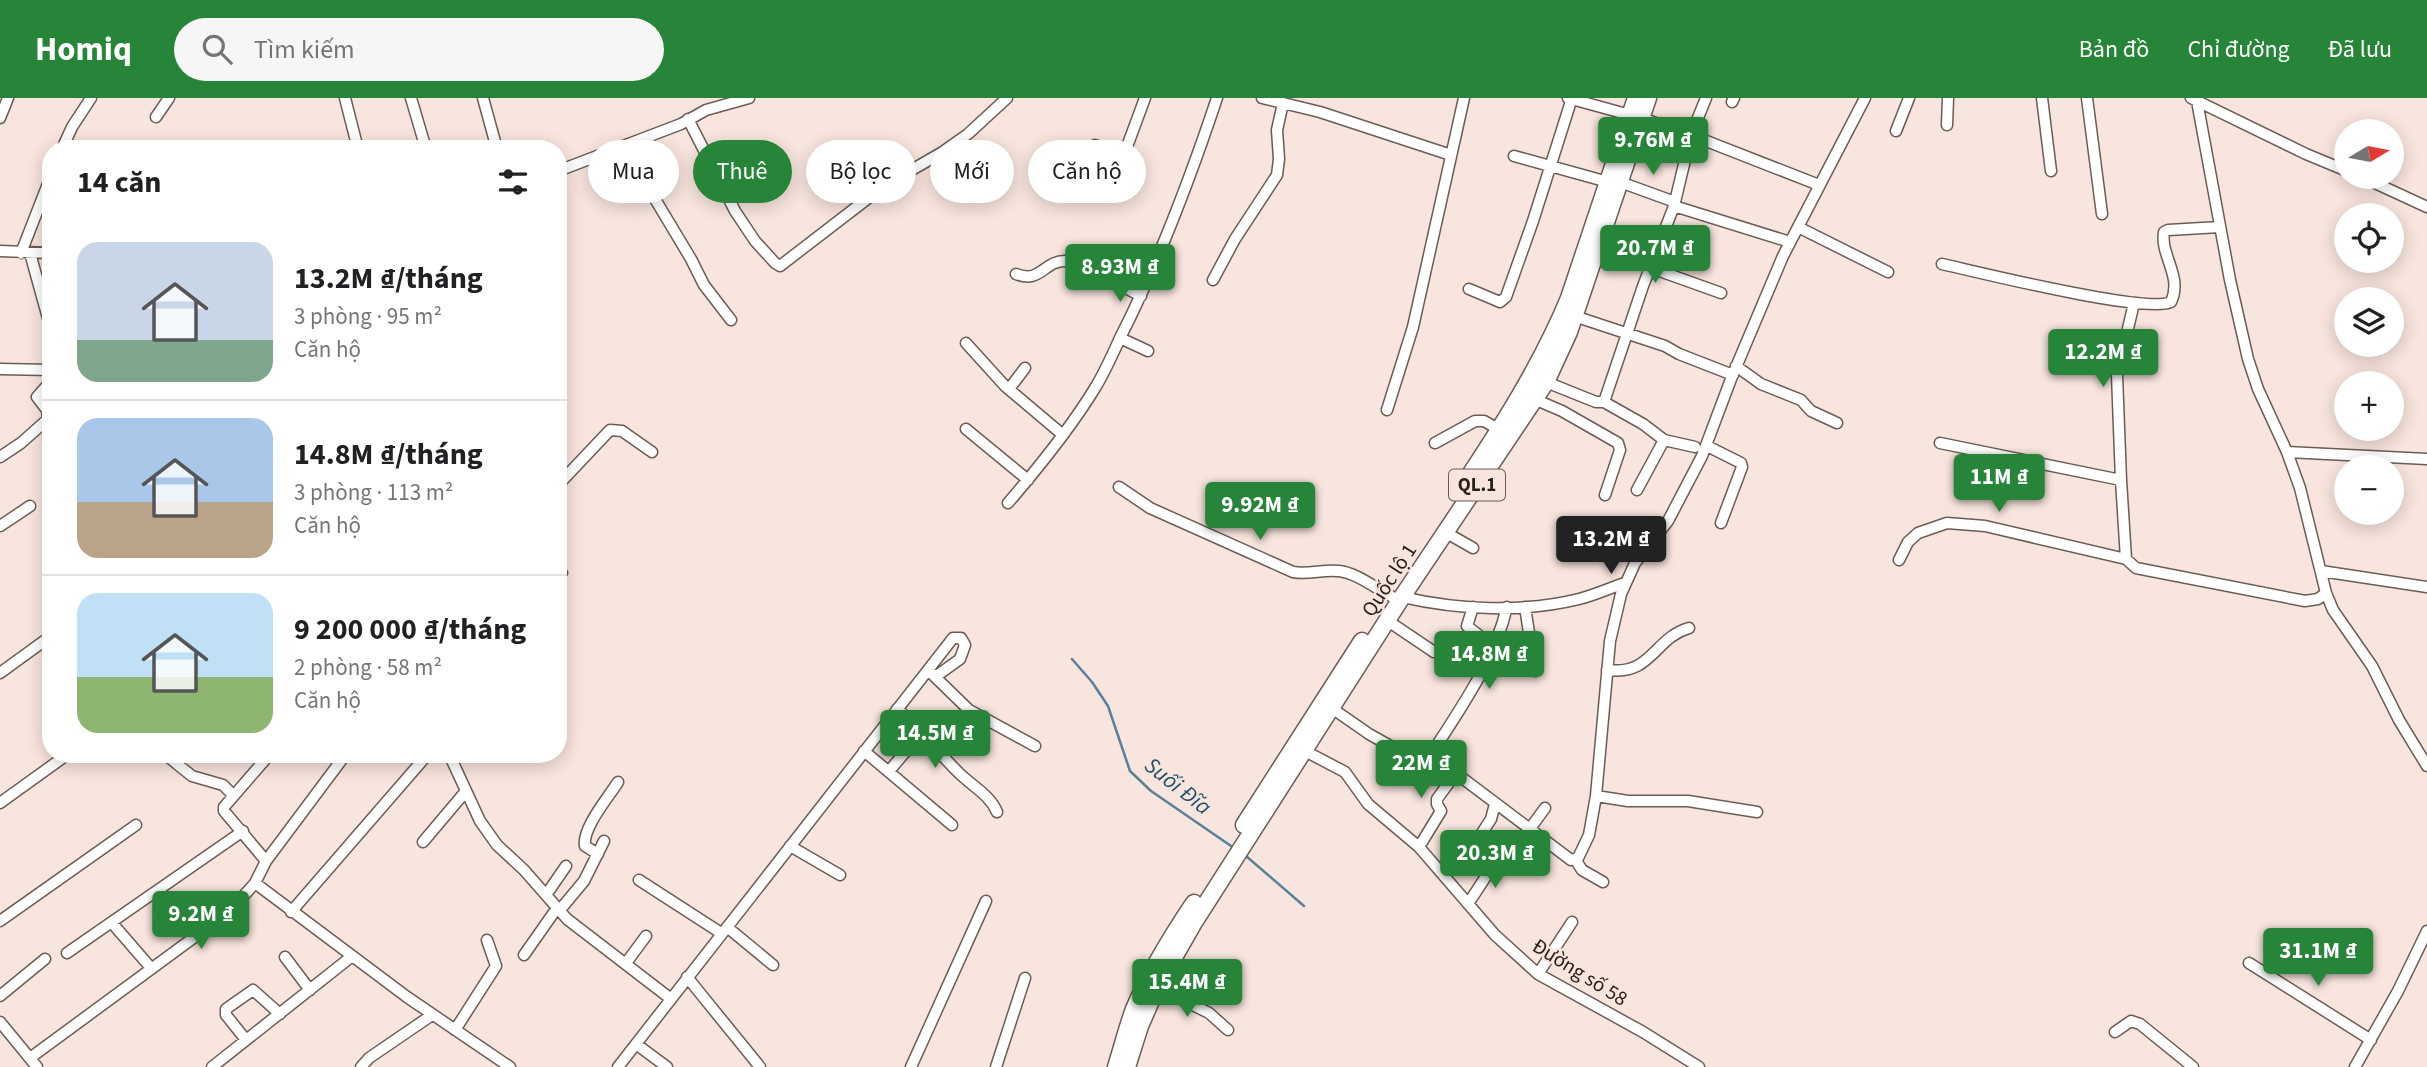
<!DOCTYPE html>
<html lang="vi">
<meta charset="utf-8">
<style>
:root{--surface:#fff;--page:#f6f6f6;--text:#202124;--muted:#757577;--line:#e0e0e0;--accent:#268538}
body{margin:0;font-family:"Source Sans 3",sans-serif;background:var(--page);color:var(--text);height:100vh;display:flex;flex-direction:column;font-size:26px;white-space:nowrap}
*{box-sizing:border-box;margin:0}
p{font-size:23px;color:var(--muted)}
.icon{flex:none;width:38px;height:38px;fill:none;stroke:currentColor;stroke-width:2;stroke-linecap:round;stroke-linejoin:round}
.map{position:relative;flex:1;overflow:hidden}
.drawer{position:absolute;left:42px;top:42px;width:525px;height:623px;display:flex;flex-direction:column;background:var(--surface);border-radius:28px;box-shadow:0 4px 18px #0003}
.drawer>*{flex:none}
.banner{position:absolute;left:588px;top:42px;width:665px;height:63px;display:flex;gap:14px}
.needle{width:46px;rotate:80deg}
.buttons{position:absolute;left:2334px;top:21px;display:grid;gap:14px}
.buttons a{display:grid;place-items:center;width:70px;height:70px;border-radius:50%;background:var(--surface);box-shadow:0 4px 18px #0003;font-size:35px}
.price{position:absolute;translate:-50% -60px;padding:0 16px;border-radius:7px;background:var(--accent);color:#fff;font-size:23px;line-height:46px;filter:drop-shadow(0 2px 4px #0008)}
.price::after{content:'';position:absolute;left:50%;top:42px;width:21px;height:16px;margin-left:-10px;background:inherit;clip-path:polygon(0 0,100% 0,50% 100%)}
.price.active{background:#222;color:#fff}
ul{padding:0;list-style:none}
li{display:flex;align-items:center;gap:21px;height:175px;padding:0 35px}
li+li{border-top:2px solid var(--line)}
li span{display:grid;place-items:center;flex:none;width:196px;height:140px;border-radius:21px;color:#555}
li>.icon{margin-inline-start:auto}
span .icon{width:84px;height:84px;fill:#fffc;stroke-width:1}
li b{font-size:30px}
h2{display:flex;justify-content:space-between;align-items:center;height:84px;padding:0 35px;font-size:30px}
.pill{padding:0 24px;border-radius:32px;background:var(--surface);box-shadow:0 4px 18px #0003;font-size:24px;line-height:63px}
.pill.active{background:var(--accent);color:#fff}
header{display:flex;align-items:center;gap:42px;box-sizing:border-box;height:98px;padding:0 35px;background:var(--accent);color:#fff}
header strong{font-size:33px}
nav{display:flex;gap:38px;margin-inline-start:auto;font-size:24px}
.search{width:490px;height:63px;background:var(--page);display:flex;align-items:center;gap:18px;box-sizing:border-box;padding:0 24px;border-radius:38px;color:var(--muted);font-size:26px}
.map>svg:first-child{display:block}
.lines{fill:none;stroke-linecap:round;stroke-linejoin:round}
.stream{stroke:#58829c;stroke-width:2.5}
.minor-casing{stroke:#6b5c55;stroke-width:13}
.trunk-casing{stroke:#6b5c55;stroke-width:19}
.minor{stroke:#fff;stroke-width:10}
.trunk{stroke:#fff;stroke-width:16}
.labels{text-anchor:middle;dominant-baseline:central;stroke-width:5;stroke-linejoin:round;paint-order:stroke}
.shield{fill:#f8e5dd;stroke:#665b57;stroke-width:2}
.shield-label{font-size:19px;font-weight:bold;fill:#27201d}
.street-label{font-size:21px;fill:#27201d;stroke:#f8e5dd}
.water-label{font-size:23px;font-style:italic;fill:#21526d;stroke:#f8e5dd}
</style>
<header>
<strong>Homiq</strong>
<div class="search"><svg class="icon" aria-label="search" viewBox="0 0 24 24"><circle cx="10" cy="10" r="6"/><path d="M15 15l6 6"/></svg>Tìm kiếm</div>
<nav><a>Bản đồ</a><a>Chỉ đường</a><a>Đã lưu</a></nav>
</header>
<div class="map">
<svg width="2427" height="969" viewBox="0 0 2427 969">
<rect width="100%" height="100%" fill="#f8e5dd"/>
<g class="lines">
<!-- stream -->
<path class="stream" d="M1072 561 1092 584 1108 608 1130 673 1151 693 1234 750
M1246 758 1304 808"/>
<!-- minor casing -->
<g class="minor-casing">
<path id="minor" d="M345 0 358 51
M411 0 426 51
M483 0 497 51
M1262 0 1320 14 1451 57
M1568 0 1630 17
M2042 0 2051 73
M2087 0 2102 116
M2191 0 2306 56 2347 73
M2197 3 2230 182 2248 261 2258 291 2287 354 2300 390 2326 495 2333 512 2372 568 2399 622 2427 668
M1732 4 1734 0
M156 19 169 0
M0 20 8 0
M1641 20 1691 37 1819 87
M688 21 735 113 755 143 775 165 780 168 884 88 941 55 968 36 1007 0
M1947 27 1948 0
M1896 33 1909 0
M628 46 652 96 691 161 704 187 731 222
M1095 47 1119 56 1125 54 1145 0
M62 51 72 29 91 0
M1514 58 1608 84
M558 73 681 26 706 12 749 0
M2362 79 2427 109
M1620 84 1675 104
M1674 108 1790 144
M1798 129 1888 174
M1598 151 1721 195
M0 153 51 155
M21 155 51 78
M30 155 51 231
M1942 166C1978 174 2146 216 2171 204 2183 178 2160 158 2164 134L2168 132 2220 129
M1016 176C1041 186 1044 162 1066 163 1083 164 1124 190 1141 198
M1213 182 1235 141 1277 77 1279 61 1277 32 1283 5
M1469 191 1500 204 1506 199 1533 123 1572 0
M1574 218 1665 248 1679 256 1733 277
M1120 240 1148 253
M966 245 1005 288 1063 337
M1736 268 1761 286 1801 302 1811 313 1837 325
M0 271 51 272
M1546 284 1596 304H1604L1643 188 1674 108 1691 37 1706 0
M1009 291 1025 270
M1534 301 1562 313 1618 345 1620 352 1605 397
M1604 304 1643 326 1664 342 1637 392
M1387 312 1413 229 1464 0
M966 331 1028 382
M1664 342 1695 349
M1435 345 1475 323H1484L1500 332
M1940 345 2121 382 2126 461 2136 470 2305 503 2318 501 2326 495
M1707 348 1741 365 1742 369 1721 425
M2287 354 2427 361
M0 359 21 345 48 321 47 312 37 299 51 283
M2121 382 2117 277 2134 205
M558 387 610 332 622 333 652 354
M1119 389 1150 410 1293 474C1309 477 1323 471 1339 473 1357 475 1375 490 1391 498
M1008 405C1039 369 1070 331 1095 290 1105 274 1113 255 1121 238 1160 161 1190 81 1217 0
M0 428 30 408
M1445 434 1473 450
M1899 462 1908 444 1918 435 1947 425 1985 428 2126 461
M2321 473 2427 489
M558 479 562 475
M1402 499C1459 512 1522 515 1579 501 1595 497 1610 490 1625 485
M1473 509 1467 528 1481 539
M1525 509 1535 573
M1388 523 1434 554
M1607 572C1652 578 1654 540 1689 530
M0 575 51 538
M931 575 969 612 1035 648
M897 611C921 630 937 654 959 675 972 688 990 697 997 714
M1333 611 1369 636 1417 663 1426 662 1430 658 1437 661 1571 762 1578 760 1589 737 1596 698 1610 543 1621 496 1635 465 1668 423 1702 358 1731 281 1783 158 1865 0
M864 653 952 727
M1305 653 1345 674 1368 706 1419 749 1495 837 1538 876 1643 934 1699 969
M165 656 177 666 186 656
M449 656 480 723 497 747 524 772 567 821 671 901
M1430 658C1460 611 1494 564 1507 509
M177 666 192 678 223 687 233 697
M890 672 911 647
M1596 698 1628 703H1688L1757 714
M0 705 68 656
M1529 732 1545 710
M423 744 466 693
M790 748 840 777
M1419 749 1441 713 1437 706V701L1456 675
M1469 755 1491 721 1495 706
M598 756 585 748C582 730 608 700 618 684
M1575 761 1582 772 1603 784
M266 763 346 656
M639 782 721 835
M255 785 407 899 510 969
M546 797 566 768
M1468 806 1496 763
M559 813 584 783 604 743
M291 814 428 656
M0 823 136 727
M112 825 151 870
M727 829 773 867
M67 855 243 733
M524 857 557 810
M285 859 310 892
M626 865 646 838
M2249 865 2371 942
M1538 876 1572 824
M687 879 760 969
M1157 889 1209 915 1228 932
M0 898 45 861
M0 924 37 969
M455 932 496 868 487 842
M2115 934 2131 923 2140 926 2193 969
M246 942 226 917V911L253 892 280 916
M636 946 667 969
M30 960 230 813 255 785 266 763 224 713V709L270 656
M212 969 351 859
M361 969 369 960 432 917
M618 969 953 540H961L965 547 960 561 935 579
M911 969 986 803
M996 969 1025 880
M2355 969 2398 893 2427 833"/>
</g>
<!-- trunk casing -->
<g class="trunk-casing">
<path id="trunk" d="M1460 392C1501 330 1541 268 1569 200L1636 0
M1244 727 1362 543
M1116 969C1122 950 1127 930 1134 911 1150 873 1171 839 1194 805
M1127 969 1140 928 1157 889 1193 826 1402 499 1546 284 1569 234 1648 0"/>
</g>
<!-- minor -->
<use href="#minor" class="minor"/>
<!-- trunk -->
<use href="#trunk" class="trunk"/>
</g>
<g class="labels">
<!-- shield labels -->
<rect class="shield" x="1449" y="371.5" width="56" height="31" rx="5"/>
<g class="shield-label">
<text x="1477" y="387">QL.1</text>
</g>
<!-- street labels -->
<g class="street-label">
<text transform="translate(1389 482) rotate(-57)">Quốc lộ 1</text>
<text transform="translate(1580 874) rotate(32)">Đường số 58</text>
</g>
<!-- water labels -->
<g class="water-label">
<text transform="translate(1178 688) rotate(38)">Suối Đĩa</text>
</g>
</g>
</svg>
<div class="buttons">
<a><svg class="needle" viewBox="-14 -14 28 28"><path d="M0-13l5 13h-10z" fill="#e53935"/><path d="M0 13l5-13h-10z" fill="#757577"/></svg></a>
<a><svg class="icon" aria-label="locate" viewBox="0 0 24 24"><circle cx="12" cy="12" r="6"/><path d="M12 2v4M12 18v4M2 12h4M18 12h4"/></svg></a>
<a><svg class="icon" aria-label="layers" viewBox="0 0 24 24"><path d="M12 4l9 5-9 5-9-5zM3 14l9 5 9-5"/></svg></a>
<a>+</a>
<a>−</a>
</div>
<b class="price" style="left:1653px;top:79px">9.76M ₫</b>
<b class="price" style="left:1655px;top:187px">20.7M ₫</b>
<b class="price" style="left:1120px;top:206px">8.93M ₫</b>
<b class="price" style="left:2103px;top:291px">12.2M ₫</b>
<b class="price" style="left:1999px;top:416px">11M ₫</b>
<b class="price" style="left:1260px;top:444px">9.92M ₫</b>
<b class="price active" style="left:1611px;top:478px">13.2M ₫</b>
<b class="price" style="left:1489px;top:593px">14.8M ₫</b>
<b class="price" style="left:935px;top:672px">14.5M ₫</b>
<b class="price" style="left:1421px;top:702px">22M ₫</b>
<b class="price" style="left:1495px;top:792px">20.3M ₫</b>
<b class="price" style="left:201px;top:853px">9.2M ₫</b>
<b class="price" style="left:2318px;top:890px">31.1M ₫</b>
<b class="price" style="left:1187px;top:921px">15.4M ₫</b>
<div class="banner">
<a class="pill">Mua</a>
<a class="pill active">Thuê</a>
<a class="pill">Bộ lọc</a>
<a class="pill">Mới</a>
<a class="pill">Căn hộ</a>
</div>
<section class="drawer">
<h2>14 căn<svg class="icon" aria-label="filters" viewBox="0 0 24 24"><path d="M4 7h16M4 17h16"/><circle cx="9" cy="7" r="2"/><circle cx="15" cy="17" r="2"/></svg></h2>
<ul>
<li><span style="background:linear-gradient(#c9d6e8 70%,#7fa58c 0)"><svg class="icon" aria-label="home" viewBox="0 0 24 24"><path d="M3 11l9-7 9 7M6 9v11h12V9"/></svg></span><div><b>13.2M ₫/tháng</b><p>3 phòng · 95 m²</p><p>Căn hộ</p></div></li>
<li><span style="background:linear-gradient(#a9c7e8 60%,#b9a48a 0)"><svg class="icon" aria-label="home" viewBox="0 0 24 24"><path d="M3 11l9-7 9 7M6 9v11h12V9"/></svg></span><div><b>14.8M ₫/tháng</b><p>3 phòng · 113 m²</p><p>Căn hộ</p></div></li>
<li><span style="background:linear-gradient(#bfe0f5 60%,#8fb573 0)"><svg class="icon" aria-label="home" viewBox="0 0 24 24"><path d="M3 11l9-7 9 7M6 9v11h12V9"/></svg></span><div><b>9 200 000 ₫/tháng</b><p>2 phòng · 58 m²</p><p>Căn hộ</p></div></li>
</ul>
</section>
</div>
